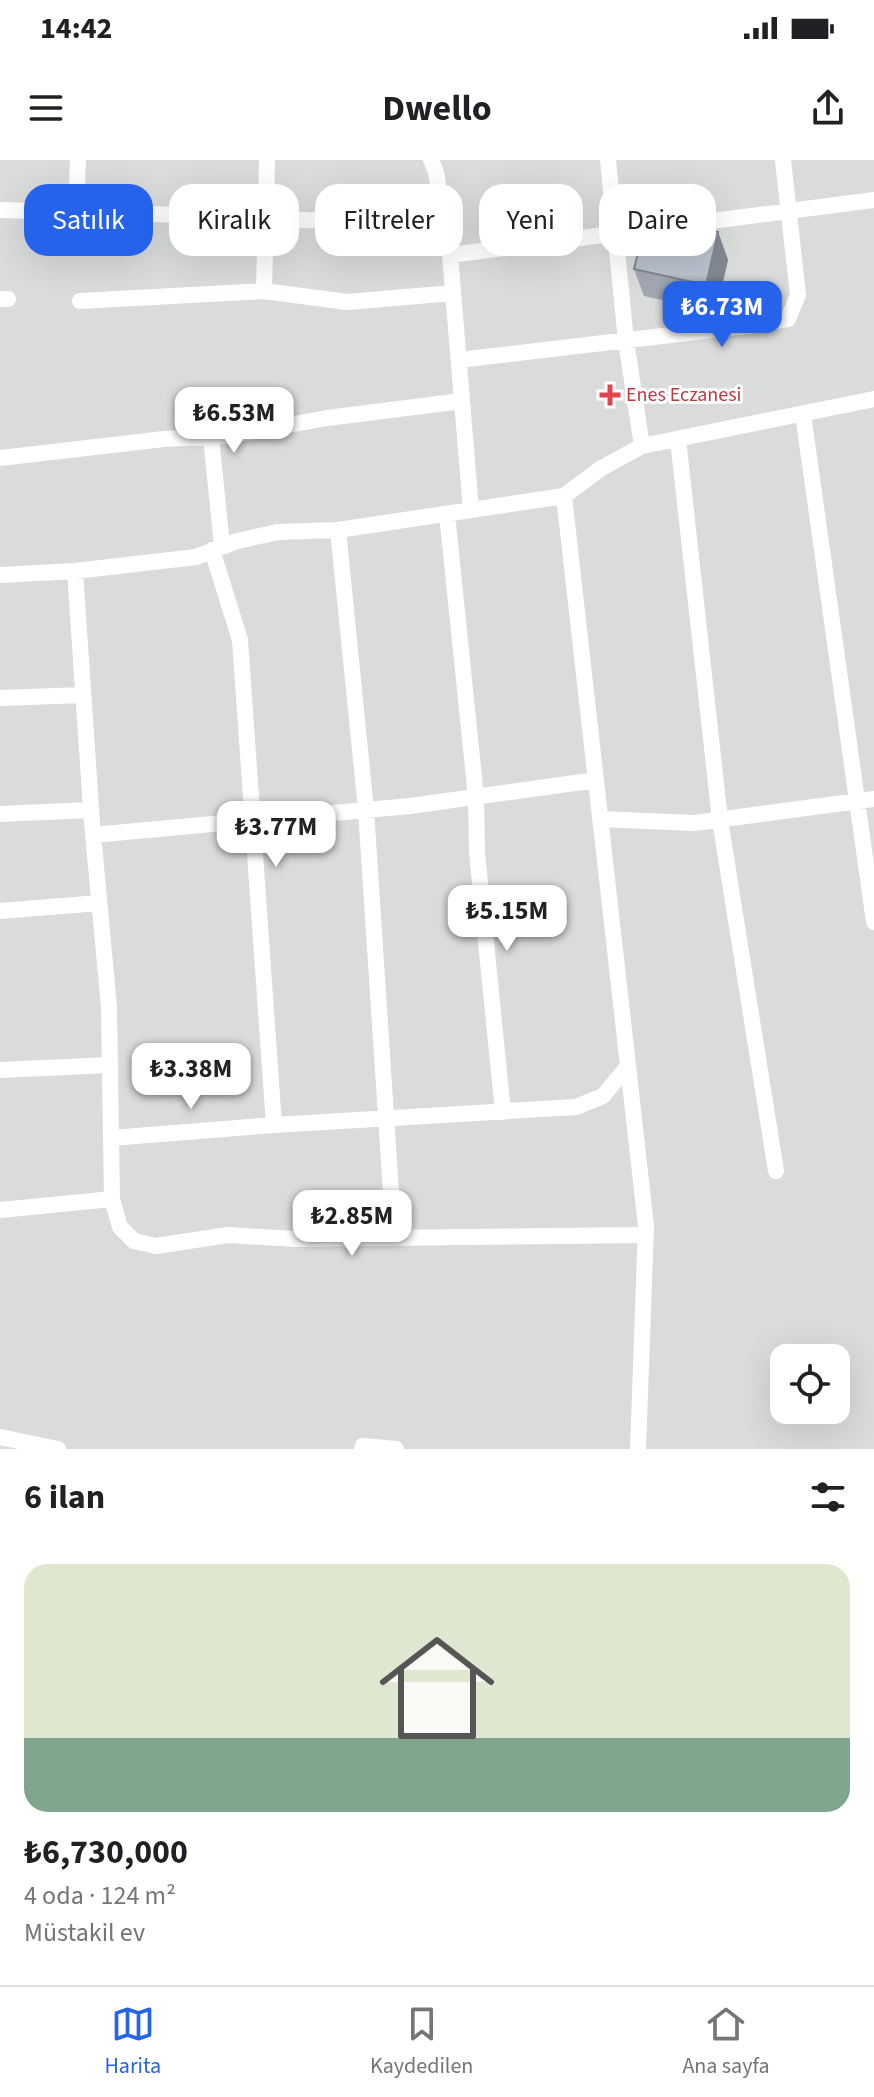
<!DOCTYPE html>
<html lang="tr">
<meta charset="utf-8">
<style>
:root{--surface:#fff;--page:#f6f6f6;--text:#202124;--muted:#757577;--line:#e0e0e0;--accent:#2563eb}
body{margin:0;font-family:"Source Sans 3",sans-serif;background:var(--page);color:var(--text);height:100vh;display:flex;flex-direction:column;font-size:30px;white-space:nowrap}
*{box-sizing:border-box;margin:0}
p{font-size:26px;color:var(--muted)}
.icon{flex:none;width:44px;height:44px;fill:none;stroke:currentColor;stroke-width:2;stroke-linecap:round;stroke-linejoin:round}
.map{position:relative;height:1289px;overflow:hidden}
.drawer{display:flex;flex-direction:column;background:var(--surface);flex:1}
.drawer>*{flex:none}
.top-card{position:absolute;left:24px;top:24px;width:826px;height:72px;display:flex;gap:16px}
.controls{position:absolute;left:770px;top:1184px;display:grid;gap:16px}
.controls a{display:grid;place-items:center;width:80px;height:80px;border-radius:16px;background:var(--surface);box-shadow:0 8px 32px #0002;font-size:40px}
.price{position:absolute;translate:-50% -68px;padding:0 18px;border-radius:16px;background:#fff;color:#222;font-size:26px;line-height:52px;filter:drop-shadow(0 2px 4px #0008)}
.price::after{content:'';position:absolute;left:50%;top:48px;width:24px;height:18px;margin-left:-12px;background:inherit;clip-path:polygon(0 0,100% 0,50% 100%)}
.price.current{background:var(--accent);color:#fff}
ul{padding:0;list-style:none}
li{display:grid;align-content:center;gap:16px;height:424px;padding:0 24px}
li+li{border-top:2px solid var(--line)}
li span{display:grid;place-items:center;height:248px;border-radius:24px;color:#555}
li>.icon{margin-inline-start:auto}
span .icon{width:144px;height:144px;fill:#fffc;stroke-width:1}
li b{font-size:34px}
h2{display:flex;justify-content:space-between;align-items:center;height:96px;padding:0 24px;font-size:34px}
.chip{padding:0 28px;border-radius:24px;background:var(--surface);box-shadow:0 8px 32px #0002;font-size:28px;line-height:72px}
.chip.current{background:var(--accent);color:#fff}
.status{display:flex;justify-content:space-between;align-items:center;height:56px;padding:0 40px;background:var(--surface);direction:ltr}
.status svg{height:22px;fill:currentColor}
header{display:flex;justify-content:space-between;align-items:center;height:104px;padding:0 24px;background:var(--surface);font-size:36px;font-weight:700}
.dock{display:flex;justify-content:space-around;align-items:center;height:112px;border-top:2px solid var(--line);background:var(--surface);font-size:22px;color:var(--muted)}
.dock a{display:grid;justify-items:center;gap:4px}
.dock .current{color:var(--accent)}
.map>svg:first-child{display:block}
.residential{fill:#dadbdb;fill-rule:evenodd}
.lines{fill:none;stroke-linecap:round;stroke-linejoin:round}
.street{stroke:#fff;stroke-width:16}
.wall{fill:#a1a8b3}
.shaded-wall{fill:#838892}
.building{fill:#bbc3d0;stroke:#838892;stroke-width:2}
.health-dot{fill:#e0444e;stroke:#fff;stroke-width:3}
.labels{text-anchor:middle;dominant-baseline:central;stroke-width:6;stroke-linejoin:round;paint-order:stroke}
.health-label{font-size:20px;fill:#be3a42;stroke:#fff;text-anchor:start}
</style>
<div class="status"><b>14:42</b><svg viewBox="0 0 49 12"><path d="M0 12V9h3v3zM5 12V6h3v6zM10 12V3h3v9zM15 12V0h3v12zM26 1h20v11H26zM47 4h2v5h-2z"/></svg></div>
<header><svg class="icon" aria-label="menu" viewBox="0 0 24 24"><path d="M4 6h16M4 12h16M4 18h16"/></svg>Dwello<svg class="icon" aria-label="share" viewBox="0 0 24 24"><path d="M12 15V3M7 8l5-5 5 5M5 13v7h14v-7"/></svg></header>
<div class="map">
<svg width="874" height="1289" viewBox="0 0 874 1289">
<rect width="100%" height="100%" fill="#e2e4f0"/>
<!-- residential -->
<path class="residential" d="M0 0H874V1289H0ZM784 1198H836V1250H784Z"/>
<g class="lines">
<!-- street -->
<path class="street" d="M431 0 436 12 450 95 471 350
M608 0 626 181 642 286
M0 50 224 56 266 60 445 61
M76 53 78 0
M450 95 874 40
M264 131 267 0
M0 139H8
M80 141 264 131 347 142 453 133
M459 200 747 166 788 159 798 135 783 0
M803 254 874 762
M211 277 222 386
M678 279 720 660 776 1011
M0 298 164 279 228 276 327 258 462 241
M564 336 646 1066 638 1289
M447 354 476 637 477 692 503 952
M338 370 366 650 394 1078
M212 390 240 480 274 965 576 947 603 936 628 906
M0 415 75 411 196 397 237 381 278 372 338 370 564 336 600 309 642 286 874 239
M0 538 83 535
M0 654 91 650
M600 659 694 663 874 639
M93 675 410 646 596 620
M0 751 99 743
M0 910 110 905
M111 978 274 965
M112 1039 120 1067 134 1081 156 1086 228 1075 296 1079 646 1075
M0 1050 112 1039 109 847 92 663 75 411
M0 1277 58 1289
M362 1289 363 1286 396 1289"/>
</g>
<!-- wall -->
<path class="wall" d="M718 72 728 100 716 152 644 136 634 109Z"/>
<!-- shaded-wall -->
<path class="shaded-wall" d="M718 72 728 100 716 152 706 125Z"/>
<!-- building -->
<path class="building" d="M647 56 718 72 706 125 634 109Z"/>
<!-- markers -->
<path class="health-dot" d="M606 223h8v8h8v8h-8v8h-8v-8h-8v-8h8z"/>
<g class="labels">
<!-- health labels -->
<g class="health-label">
<text x="626" y="235">Enes Eczanesi</text>
</g>
</g>
</svg>
<div class="controls">
<a><svg class="icon" aria-label="locate" viewBox="0 0 24 24"><circle cx="12" cy="12" r="6"/><path d="M12 2v4M12 18v4M2 12h4M18 12h4"/></svg></a>
</div>
<b class="price current" style="left:722px;top:189px">₺6.73M</b>
<b class="price" style="left:234px;top:295px">₺6.53M</b>
<b class="price" style="left:276px;top:709px">₺3.77M</b>
<b class="price" style="left:507px;top:793px">₺5.15M</b>
<b class="price" style="left:191px;top:951px">₺3.38M</b>
<b class="price" style="left:352px;top:1098px">₺2.85M</b>
<div class="top-card">
<a class="chip current">Satılık</a>
<a class="chip">Kiralık</a>
<a class="chip">Filtreler</a>
<a class="chip">Yeni</a>
<a class="chip">Daire</a>
</div>
</div>
<section class="drawer">
<h2>6 ilan<svg class="icon" aria-label="filters" viewBox="0 0 24 24"><path d="M4 7h16M4 17h16"/><circle cx="9" cy="7" r="2"/><circle cx="15" cy="17" r="2"/></svg></h2>
<ul>
<li><span style="background:linear-gradient(#dfe7d0 70%,#7fa58c 0)"><svg class="icon" aria-label="home" viewBox="0 0 24 24"><path d="M3 11l9-7 9 7M6 9v11h12V9"/></svg></span><div><b>₺6,730,000</b><p>4 oda · 124 m²</p><p>Müstakil ev</p></div></li>
</ul>
</section>
<nav class="dock">
<a class="current"><svg class="icon" aria-label="map" viewBox="0 0 24 24"><path d="M3 6l6-2 6 2 6-2v14l-6 2-6-2-6 2zM9 4v14M15 6v14"/></svg>Harita</a>
<a><svg class="icon" aria-label="saved" viewBox="0 0 24 24"><path d="M7 4h10v16l-5-4-5 4z"/></svg>Kaydedilen</a>
<a><svg class="icon" aria-label="home" viewBox="0 0 24 24"><path d="M3 11l9-7 9 7M6 9v11h12V9"/></svg>Ana sayfa</a>
</nav>
